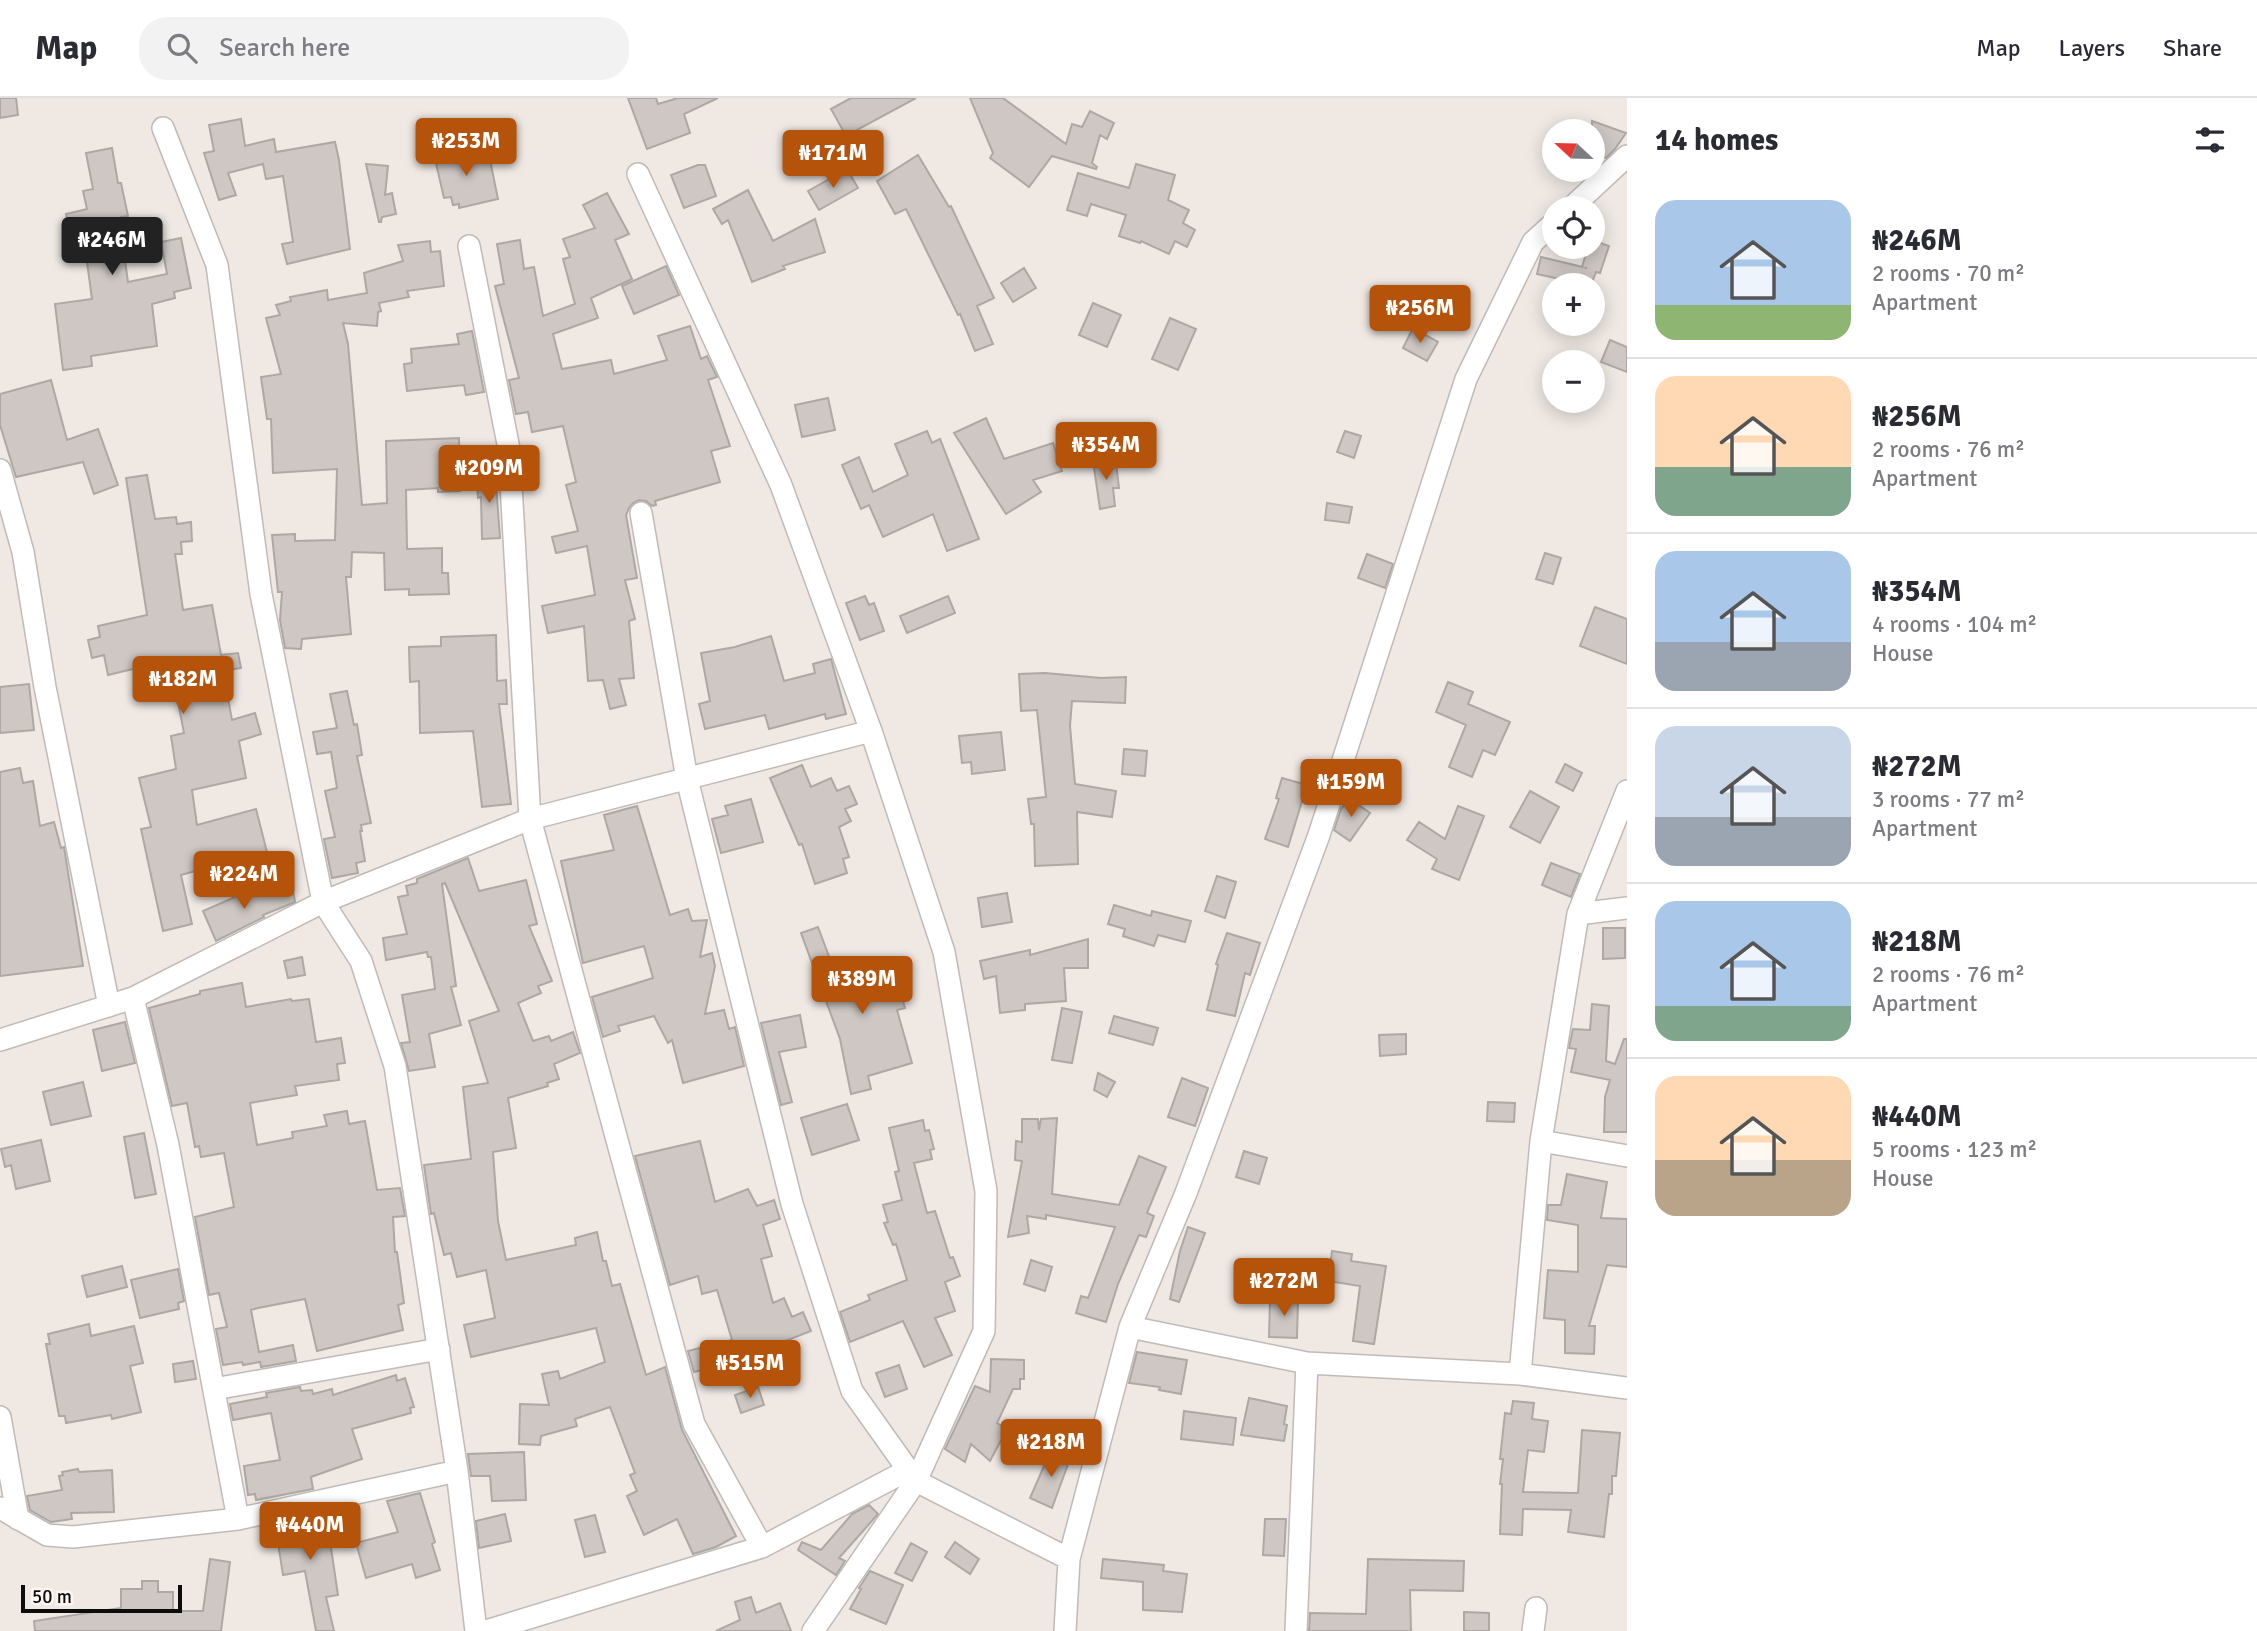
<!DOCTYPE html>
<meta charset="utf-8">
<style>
:root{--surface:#fff;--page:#f2f2f3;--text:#2b2b33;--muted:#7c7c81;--line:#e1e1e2;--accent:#b45309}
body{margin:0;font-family:Signika,sans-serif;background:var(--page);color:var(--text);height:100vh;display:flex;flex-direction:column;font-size:26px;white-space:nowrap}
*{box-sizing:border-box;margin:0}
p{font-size:23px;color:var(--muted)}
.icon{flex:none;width:38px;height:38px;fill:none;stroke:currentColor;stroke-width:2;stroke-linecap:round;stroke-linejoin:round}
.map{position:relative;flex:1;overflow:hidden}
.sheet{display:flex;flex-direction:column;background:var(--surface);width:630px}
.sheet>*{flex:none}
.needle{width:46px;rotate:292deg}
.controls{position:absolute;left:1542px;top:21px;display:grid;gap:14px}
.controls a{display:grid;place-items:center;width:63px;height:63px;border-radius:50%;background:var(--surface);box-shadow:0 4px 18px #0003;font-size:35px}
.scale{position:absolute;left:21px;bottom:18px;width:161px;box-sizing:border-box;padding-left:7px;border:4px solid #0e0c0b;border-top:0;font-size:19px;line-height:24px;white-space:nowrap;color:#0e0c0b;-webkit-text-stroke:5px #fcf5f0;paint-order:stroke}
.price{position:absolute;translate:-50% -60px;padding:0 16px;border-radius:7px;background:var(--accent);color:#fff;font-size:23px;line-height:46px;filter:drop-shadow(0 2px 4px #0008)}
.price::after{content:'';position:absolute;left:50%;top:42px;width:21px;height:16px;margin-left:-10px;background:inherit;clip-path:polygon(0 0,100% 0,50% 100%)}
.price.on{background:#222;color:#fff}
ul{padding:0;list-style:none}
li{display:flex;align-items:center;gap:21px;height:175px;padding:0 28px}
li+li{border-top:2px solid var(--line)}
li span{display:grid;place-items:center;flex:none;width:196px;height:140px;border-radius:21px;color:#555}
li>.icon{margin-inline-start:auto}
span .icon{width:84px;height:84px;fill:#fffc;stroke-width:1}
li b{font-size:30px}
h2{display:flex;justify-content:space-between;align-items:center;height:84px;padding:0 28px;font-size:30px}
header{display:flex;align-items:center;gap:42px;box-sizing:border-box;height:98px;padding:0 35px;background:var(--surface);border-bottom:2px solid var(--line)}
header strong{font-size:33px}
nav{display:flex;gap:38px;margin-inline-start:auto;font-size:24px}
.search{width:490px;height:63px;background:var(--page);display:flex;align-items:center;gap:18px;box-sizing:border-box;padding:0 24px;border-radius:28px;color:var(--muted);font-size:26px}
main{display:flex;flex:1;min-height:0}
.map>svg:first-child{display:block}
.building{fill:#cec7c3;stroke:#aea8a4;stroke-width:2}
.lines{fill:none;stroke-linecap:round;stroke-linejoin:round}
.minor-casing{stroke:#c1bab6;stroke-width:24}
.minor{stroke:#fff;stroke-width:21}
</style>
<header>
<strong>Map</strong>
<div class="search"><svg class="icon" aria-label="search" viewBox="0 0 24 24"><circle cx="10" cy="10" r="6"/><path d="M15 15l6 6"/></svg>Search here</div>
<nav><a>Map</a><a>Layers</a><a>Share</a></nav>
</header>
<main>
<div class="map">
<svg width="1627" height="1533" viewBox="0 0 1627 1533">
<rect width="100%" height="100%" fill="#efe8e3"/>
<!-- building -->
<path class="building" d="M0 0H16L18 17 0 20Z
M628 0H656L658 6 678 0H718L684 16 690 35 647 51Z
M851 0H916L846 38 831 11Z
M970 0H1003L1066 46 1072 26 1082 29 1090 13 1114 25 1107 41 1100 37 1092 65 1097 69 1096 71 1052 58 1029 89 990 60 993 55Z
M241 21 245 48 274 41 276 54 335 44 339 62 350 151 287 166 282 146 293 144 283 78 266 81 263 66 228 75 236 97 219 102 204 55 214 53 209 27Z
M1592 23 1626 35 1615 51 1606 60 1592 52Z
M474 48 478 65 490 62 498 101 459 110V106L453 107 451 99 444 100 434 57Z
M112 50 118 85H121L128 118 121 119 124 134H121L128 184 167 176 161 144 181 140 191 190 174 194 175 200 152 206 157 248 91 258 92 268 63 272 55 206 92 201 84 142 72 144 66 116 87 111 83 93 93 91 86 55Z
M918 57 949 109 951 108 994 200 977 208 993 246 975 253 960 216 958 217 906 111 895 116 877 83Z
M366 66 388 68 385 97 392 95 396 116 382 119 381 124H379Z
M1136 66 1175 77 1168 102 1189 112 1183 125 1195 132 1187 149 1175 143 1169 156 1141 143 1140 145 1119 138 1126 117 1091 106 1087 118 1067 112 1078 75 1129 90Z
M698 67H705L716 98 684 110 671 77Z
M847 71 858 90 819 112 808 93Z
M748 92 773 143 815 121 825 154 783 168 785 171 752 184 728 122 722 126 713 111Z
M607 95 629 136 615 142 632 181 591 200 598 220 553 236 562 271 611 262 614 276 667 262 658 238 690 228 701 261 707 258 717 279 708 282 730 348 711 353 720 384 655 403 656 407 652 408 646 403 639 402 633 405 629 410 626 417 637 480 625 482 635 521 629 523 634 580 619 581 626 607 610 611 603 582 588 583 584 528 548 535 542 508 595 497 587 448 556 455 552 439 578 433 566 387 576 384 563 328 532 334 528 314 516 316 509 282 519 280 495 188 504 186 497 146 520 142 524 171 534 169 543 218 575 206 563 161 570 159 563 141 595 130 583 107Z
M1592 142 1609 148 1600 175 1596 174 1591 187H1572L1573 184 1537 176 1541 159 1587 170 1582 169 1588 149H1592Z
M430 143 431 154 440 153 444 188 407 193 409 199 379 205 381 213 378 214 377 228 343 225 348 246 362 407 387 405 386 343 459 340 460 393 438 394V390L406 392 407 451 442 450V475H448L449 496 409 497V491L385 492 384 455 352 454 351 479H346L351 536 302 541 301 551 285 550 280 522 282 494H278L272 437 295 436V443L335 442 337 371 273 375 271 321H267L261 279 281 276 266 220 280 217 276 207 291 203 290 199 327 192 328 202 367 195 364 175 403 163 398 147Z
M666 168 679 197 634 216 622 188Z
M1024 170 1036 190 1013 204 1001 185Z
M1093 205 1121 217 1107 249 1079 237Z
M1170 220 1196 231 1178 272 1152 261Z
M1413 230 1438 244 1427 263 1403 250Z
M472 233 484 294 466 297 464 287 407 293 404 266 412 265 411 251 459 246 457 236Z
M1610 242 1627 249V274L1601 264Z
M51 282 67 342 98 331 118 387 94 396 83 364 16 379 0 327V296Z
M828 300 835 332 802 339 795 307Z
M986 320 1004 361 1053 345 1062 373 1033 382 1041 394 1006 416 954 335Z
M927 333 932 345 940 341 979 441 947 453 933 416 883 439 869 407 861 411 842 367 859 359 873 394 908 377 895 346Z
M1345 333 1361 338 1354 360 1337 354Z
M1107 360 1108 366 1116 365 1119 390H1113L1115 408 1100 411 1093 363Z
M481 373H495L500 440 482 441 481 399 478 400 477 378H481Z
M147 377 155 421 176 419 177 426 191 424 192 443 181 444 182 456H175L183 512 212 507 221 557 238 555 241 570 223 573 232 622 255 615 261 636 239 643 246 680 192 692 197 727 256 711 267 754 253 758 255 764 218 773 217 767 181 777 192 826 163 833 141 731 151 729 139 680 176 671 171 638 184 635 170 562 108 577 104 557 92 560 88 542 100 539 98 528 147 517 126 380Z
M1327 405 1352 409 1349 425 1325 422Z
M1545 455 1561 460 1553 486 1536 481Z
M1367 456 1393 466 1385 490 1358 480Z
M865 498 869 507 874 505 884 533 860 542 846 505Z
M948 498 955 515 907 535 900 518Z
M1595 509 1627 521V566L1580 548Z
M496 537 497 583 506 582 507 606H499L511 706 482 709 473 633 420 635 419 583 410 584 409 549 441 548V539Z
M771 538 784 583 815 575 813 566 831 561 846 616 826 621 825 616 769 631 765 617 705 631 699 606 710 603 701 555 735 549Z
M1045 575 1101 580 1126 579 1125 605 1072 603 1070 628 1075 686 1116 693 1112 719 1077 714 1078 766 1035 768 1034 726H1031L1028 701 1046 699 1037 612 1021 613 1019 576Z
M1448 584 1473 594 1468 606 1510 624 1495 657 1483 652 1472 679 1449 669 1466 627 1436 614Z
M29 586 34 632 0 635V589Z
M347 593 354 627 357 626 362 657 357 658 371 725 361 727 362 733H360L365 763 356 765 358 775 332 780 324 741 335 739 325 693 337 690 331 654 317 656 313 634 337 630 330 596Z
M1001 634 1005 672 972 676 971 664 962 665 959 638Z
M1124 651 1147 653 1145 678 1122 676Z
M1565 666 1582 675 1573 693 1556 684Z
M802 667 811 689 831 680 837 693 849 688 857 706 845 711 851 723 839 729 849 759 843 761 847 775 815 786 802 746 799 747 770 680Z
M20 670 23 685 33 683 40 728 54 724 61 750 64 749 83 868 0 878V674Z
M1282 680 1307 687 1288 749 1265 741 1279 701 1276 700Z
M1530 693 1559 709 1540 745 1510 729Z
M1349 700 1370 715 1350 743 1334 732 1341 711Z
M751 701 763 744 721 755 712 721 728 717 725 708Z
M637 708 670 817 688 811 692 823 707 822 700 859 712 855 715 868 705 916 724 912 729 931 735 929 744 968 683 985 672 942 668 945 654 918 618 928 620 933 603 939 592 899 653 880 644 848 583 865 561 763 614 752 604 717Z
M1458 708 1484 718 1459 782 1432 771 1437 761 1407 742 1419 724 1445 741Z
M468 760 479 793 526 782 537 826 529 828 552 883 538 888 541 895 518 905 533 943 549 938 551 943 573 934 580 955 554 966 559 981 547 985 548 988 508 1000 516 1050 493 1054 498 1123 506 1162 576 1147 575 1140 597 1134 603 1163H606L612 1188 620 1186 646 1277 665 1269 682 1332 736 1438 716 1449 693 1456 677 1421 644 1437 627 1398 637 1393 630 1377 635 1375 610 1309 575 1321 577 1328 541 1338 540 1347 519 1346 520 1306 549 1307 542 1276 558 1273 560 1281 605 1264 596 1230 471 1259 464 1227 495 1220 486 1172 457 1179 451 1155 444 1157 434 1115 431 1116 424 1067 471 1061 463 989 488 985 469 923 499 913 445 785 442 786 456 888 451 889 461 927 429 936 435 969 409 973 401 945 410 944 402 897 435 891 431 859H428L427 854 386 862 383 840 407 836 398 799 408 797 406 788 417 785V781Z
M1551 765 1580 776 1571 799 1542 787Z
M1217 778 1236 784 1225 820 1205 813Z
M260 788 263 798 293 792 295 804 263 817 264 819 216 843 203 813Z
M1007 795 1012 824 982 829 978 800Z
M1114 807 1151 818 1152 813 1191 823 1185 844 1158 837 1154 848 1123 838 1125 831 1108 826Z
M818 829 839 885 893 869 905 910 897 912 912 965 868 978 871 991 851 996 840 941 801 835Z
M1603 830H1625V860L1603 861Z
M1227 835 1260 845 1250 877 1245 875 1235 918 1207 912 1218 867 1216 866Z
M1088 841V870H1064L1066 903 1025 906V912L1000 915 996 878 984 881 980 863 1030 852V857Z
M302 859 305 877 288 880 284 863Z
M242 885 246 909 291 901 292 903 309 901 316 944 341 940 345 965 337 966 339 982 295 988 297 997 250 1005 257 1047 293 1040 292 1034 327 1028 324 1017 347 1013 349 1026 365 1023 377 1092 400 1090 405 1118 393 1119 395 1154H397L404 1205 398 1207 403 1232 317 1253 305 1201 258 1210 251 1212 259 1254 293 1247 296 1263 261 1269 260 1264 243 1267 242 1264 223 1267 216 1231 227 1229 219 1195 209 1197 195 1119 234 1109 224 1055 201 1059 199 1048 195 1049 187 1005 172 1008 149 910 200 896V893Z
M1592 906 1609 908 1606 963 1615 966 1624 941H1627V1034H1604L1605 999 1610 982 1571 974 1576 951 1569 950 1573 931 1590 932Z
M1062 910 1082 914 1072 965 1052 962Z
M800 917 806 949 779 954 792 1004 781 1007 761 925Z
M1114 918 1158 930 1153 947 1109 935Z
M125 924 135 965 102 973 93 932Z
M1406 936V956L1380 958 1379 937Z
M1098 975 1115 984 1107 999 1094 992Z
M1182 980 1208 990 1195 1028 1168 1019Z
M83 984 91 1018 51 1027 43 994Z
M1488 1004 1515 1005 1514 1024 1487 1023Z
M847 1006 859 1042 812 1057 801 1020Z
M1057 1020 1052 1096 1119 1107 1139 1058 1166 1069 1147 1115 1154 1118 1146 1139 1139 1137 1118 1186 1106 1224 1076 1215 1081 1198 1088 1200 1115 1129 1046 1117V1121L1027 1118 1029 1135 1008 1139 1022 1063 1015 1062 1016 1043 1022 1044V1021H1038L1039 1032 1041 1021Z
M923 1022 925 1033 929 1032 934 1051 930 1052 932 1061 914 1065 927 1115 935 1113 950 1160 953 1159 960 1178 945 1184 955 1213 935 1220 952 1257 924 1269 903 1223 850 1244 840 1214 870 1202 868 1197 907 1182 896 1146 893 1147 884 1125 888 1124 883 1107 902 1102 895 1074 899 1073 889 1030Z
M144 1035 156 1096 135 1100 124 1039Z
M41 1042 50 1083 16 1091 11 1067 5 1069 1 1051Z
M700 1043 715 1104 748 1091 757 1108 774 1102 780 1121 763 1127 772 1158 761 1161 773 1205 784 1200 792 1219 803 1214 811 1233 750 1257V1260L694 1274 688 1253 732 1242 717 1192 702 1196 698 1178 670 1187 635 1058Z
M1244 1053 1267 1060 1259 1086 1236 1079Z
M1567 1076 1607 1084 1601 1120 1627 1121V1169L1607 1167 1589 1228H1595L1594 1256 1565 1255V1222L1544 1220 1548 1172 1578 1174V1127L1547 1122 1548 1107H1561Z
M1188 1129 1205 1135 1179 1204 1170 1201 1180 1153Z
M1332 1153 1352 1156 1351 1163 1386 1168 1374 1246 1353 1243 1360 1188 1328 1183Z
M1031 1162 1052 1169 1045 1193 1024 1186Z
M122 1168 127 1189 87 1199 82 1178Z
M178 1171 184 1203 178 1205 179 1211 140 1220 131 1182Z
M1270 1201 1298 1202 1297 1240 1269 1239Z
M89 1226 91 1238 134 1228 143 1265 130 1268 141 1314 112 1321 111 1317 66 1325 65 1318H59L46 1246H50L48 1236Z
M1137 1254 1187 1262 1181 1296 1159 1292 1160 1289 1129 1285Z
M991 1261 1024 1262V1281H1020V1291H1013L997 1325 1007 1331 990 1363 971 1346 965 1364 945 1351 975 1288 990 1294Z
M193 1263 196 1281 175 1284 173 1266Z
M899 1267 907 1291 885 1299 876 1275Z
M396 1277 397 1283 405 1280 414 1309 410 1310 411 1315 352 1331 362 1361 311 1379 313 1391 256 1402 255 1396 248 1397 244 1368 280 1362 271 1315 233 1322 230 1306 267 1299 266 1295 300 1289 301 1293 312 1292 313 1296 332 1291 333 1297Z
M758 1289 764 1307 741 1315 735 1297Z
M1249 1300 1287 1308 1284 1326 1287 1327 1284 1343 1241 1337Z
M1513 1303 1534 1305 1532 1321 1548 1323 1544 1354 1528 1352 1523 1394 1578 1395 1582 1332 1620 1335 1616 1378H1612V1396H1609L1604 1439 1568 1434 1571 1412 1523 1411 1522 1437 1500 1436 1502 1386H1500L1503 1361H1500L1505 1315 1511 1316Z
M1184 1313 1236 1320 1233 1347 1181 1341Z
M1051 1352 1071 1358 1052 1410 1030 1400Z
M524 1354 526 1402 492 1403 490 1378H471L468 1356Z
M78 1371 79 1374 112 1372 114 1414 71 1415 72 1421 51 1424 30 1412 27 1398 62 1392 59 1378 63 1377 62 1374Z
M420 1395 435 1444 432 1446 440 1472 416 1480 412 1466 366 1480 356 1445 398 1434 387 1403Z
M869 1407 878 1416 839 1460 845 1463 836 1477 798 1452 802 1444 821 1452 852 1416Z
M326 1416 338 1497 326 1499 334 1533H316L305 1473 283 1477 275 1426Z
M505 1416 511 1443 479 1450 476 1423Z
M595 1417 605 1454 585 1459 575 1422Z
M1265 1421H1286L1284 1458 1263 1457Z
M955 1444 979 1461 970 1476 945 1459Z
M911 1445 927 1454 912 1483 895 1475Z
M210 1461 230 1464 221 1533H35L34 1523 121 1510V1491H142V1483H158V1494H173V1513H203Z
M1103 1461 1164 1467 1163 1473 1187 1476 1182 1514 1143 1512V1484L1101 1480Z
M1368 1461 1464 1463 1463 1493 1410 1492 1411 1533H1309L1310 1515 1366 1516Z
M870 1473 903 1487 886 1526 850 1511 861 1491 859 1490Z
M751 1499 756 1515 780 1505 791 1533H716L740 1522 735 1504Z
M1464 1514 1489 1515V1533H1464Z"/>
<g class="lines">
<!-- minor casing -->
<g class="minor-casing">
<path id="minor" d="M163 30 217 167 261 496 323 804 361 863 395 968 457 1373 476 1533
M638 76 781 387 871 633 944 854 986 1093 984 1233 916 1383 813 1533
M1571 110 1627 58
M469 148 509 351 530 721 694 1326 762 1449
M0 372 23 454 45 589 109 908
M641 415 687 681 792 1106 852 1293 916 1383 1069 1461
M1578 816 1627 810
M133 900 168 1047 238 1421
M0 942 133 900 323 804 530 721 871 633
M1541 1043 1627 1058
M1130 1229 1307 1265 1520 1276 1627 1290
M1520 1276 1541 1043 1578 816 1627 693
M214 1291 439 1251
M0 1319 18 1421
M0 1410 47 1437 73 1439 238 1421 457 1373
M486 1533 762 1449 908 1372
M1065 1533 1069 1461 1130 1229 1186 1095 1319 737 1466 281 1533 144 1554 125
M1296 1533 1307 1265
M1533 1533 1536 1510"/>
</g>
<!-- minor -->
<use href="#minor" class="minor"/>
</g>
</svg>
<div class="controls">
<a><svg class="needle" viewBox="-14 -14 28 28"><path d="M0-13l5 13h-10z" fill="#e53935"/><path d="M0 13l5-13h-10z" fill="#7c7c81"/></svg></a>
<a><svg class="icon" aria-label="locate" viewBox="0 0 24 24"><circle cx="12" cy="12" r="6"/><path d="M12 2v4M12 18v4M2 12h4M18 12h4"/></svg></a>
<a>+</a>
<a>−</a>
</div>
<div class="scale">50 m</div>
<b class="price" style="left:466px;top:80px">₦253M</b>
<b class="price" style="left:833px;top:92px">₦171M</b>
<b class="price on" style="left:112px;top:179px">₦246M</b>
<b class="price" style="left:1420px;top:247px">₦256M</b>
<b class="price" style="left:1106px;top:384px">₦354M</b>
<b class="price" style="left:489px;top:407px">₦209M</b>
<b class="price" style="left:183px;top:618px">₦182M</b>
<b class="price" style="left:1351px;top:721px">₦159M</b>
<b class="price" style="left:244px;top:813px">₦224M</b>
<b class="price" style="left:862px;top:918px">₦389M</b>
<b class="price" style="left:1284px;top:1220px">₦272M</b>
<b class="price" style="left:750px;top:1302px">₦515M</b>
<b class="price" style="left:1051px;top:1381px">₦218M</b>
<b class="price" style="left:310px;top:1464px">₦440M</b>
</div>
<section class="sheet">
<h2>14 homes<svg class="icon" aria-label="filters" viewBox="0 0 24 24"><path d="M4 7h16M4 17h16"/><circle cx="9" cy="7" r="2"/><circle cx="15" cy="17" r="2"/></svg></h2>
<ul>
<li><span style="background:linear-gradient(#a9c7e8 75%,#8fb573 0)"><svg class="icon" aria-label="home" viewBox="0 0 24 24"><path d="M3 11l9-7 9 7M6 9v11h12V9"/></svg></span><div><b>₦246M</b><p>2 rooms · 70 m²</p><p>Apartment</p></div></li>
<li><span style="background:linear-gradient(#ffd9b3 65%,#7fa58c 0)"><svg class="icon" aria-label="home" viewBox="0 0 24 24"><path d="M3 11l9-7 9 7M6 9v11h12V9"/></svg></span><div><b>₦256M</b><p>2 rooms · 76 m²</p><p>Apartment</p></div></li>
<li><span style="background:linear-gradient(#a9c7e8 65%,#9aa5b1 0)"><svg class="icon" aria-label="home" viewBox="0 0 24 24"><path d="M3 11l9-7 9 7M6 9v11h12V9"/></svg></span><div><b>₦354M</b><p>4 rooms · 104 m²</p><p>House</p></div></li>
<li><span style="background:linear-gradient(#c9d6e8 65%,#9aa5b1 0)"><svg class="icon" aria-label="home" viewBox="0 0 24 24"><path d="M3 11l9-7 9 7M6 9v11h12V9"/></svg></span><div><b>₦272M</b><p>3 rooms · 77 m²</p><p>Apartment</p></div></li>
<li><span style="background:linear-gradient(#a9c7e8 75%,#7fa58c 0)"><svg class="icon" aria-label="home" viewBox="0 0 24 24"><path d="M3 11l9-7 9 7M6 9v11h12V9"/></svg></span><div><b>₦218M</b><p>2 rooms · 76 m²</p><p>Apartment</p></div></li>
<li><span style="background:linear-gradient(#ffd9b3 60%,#b9a48a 0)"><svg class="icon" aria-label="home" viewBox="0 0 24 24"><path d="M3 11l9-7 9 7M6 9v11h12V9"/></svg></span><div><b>₦440M</b><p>5 rooms · 123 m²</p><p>House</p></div></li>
</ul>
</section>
</main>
